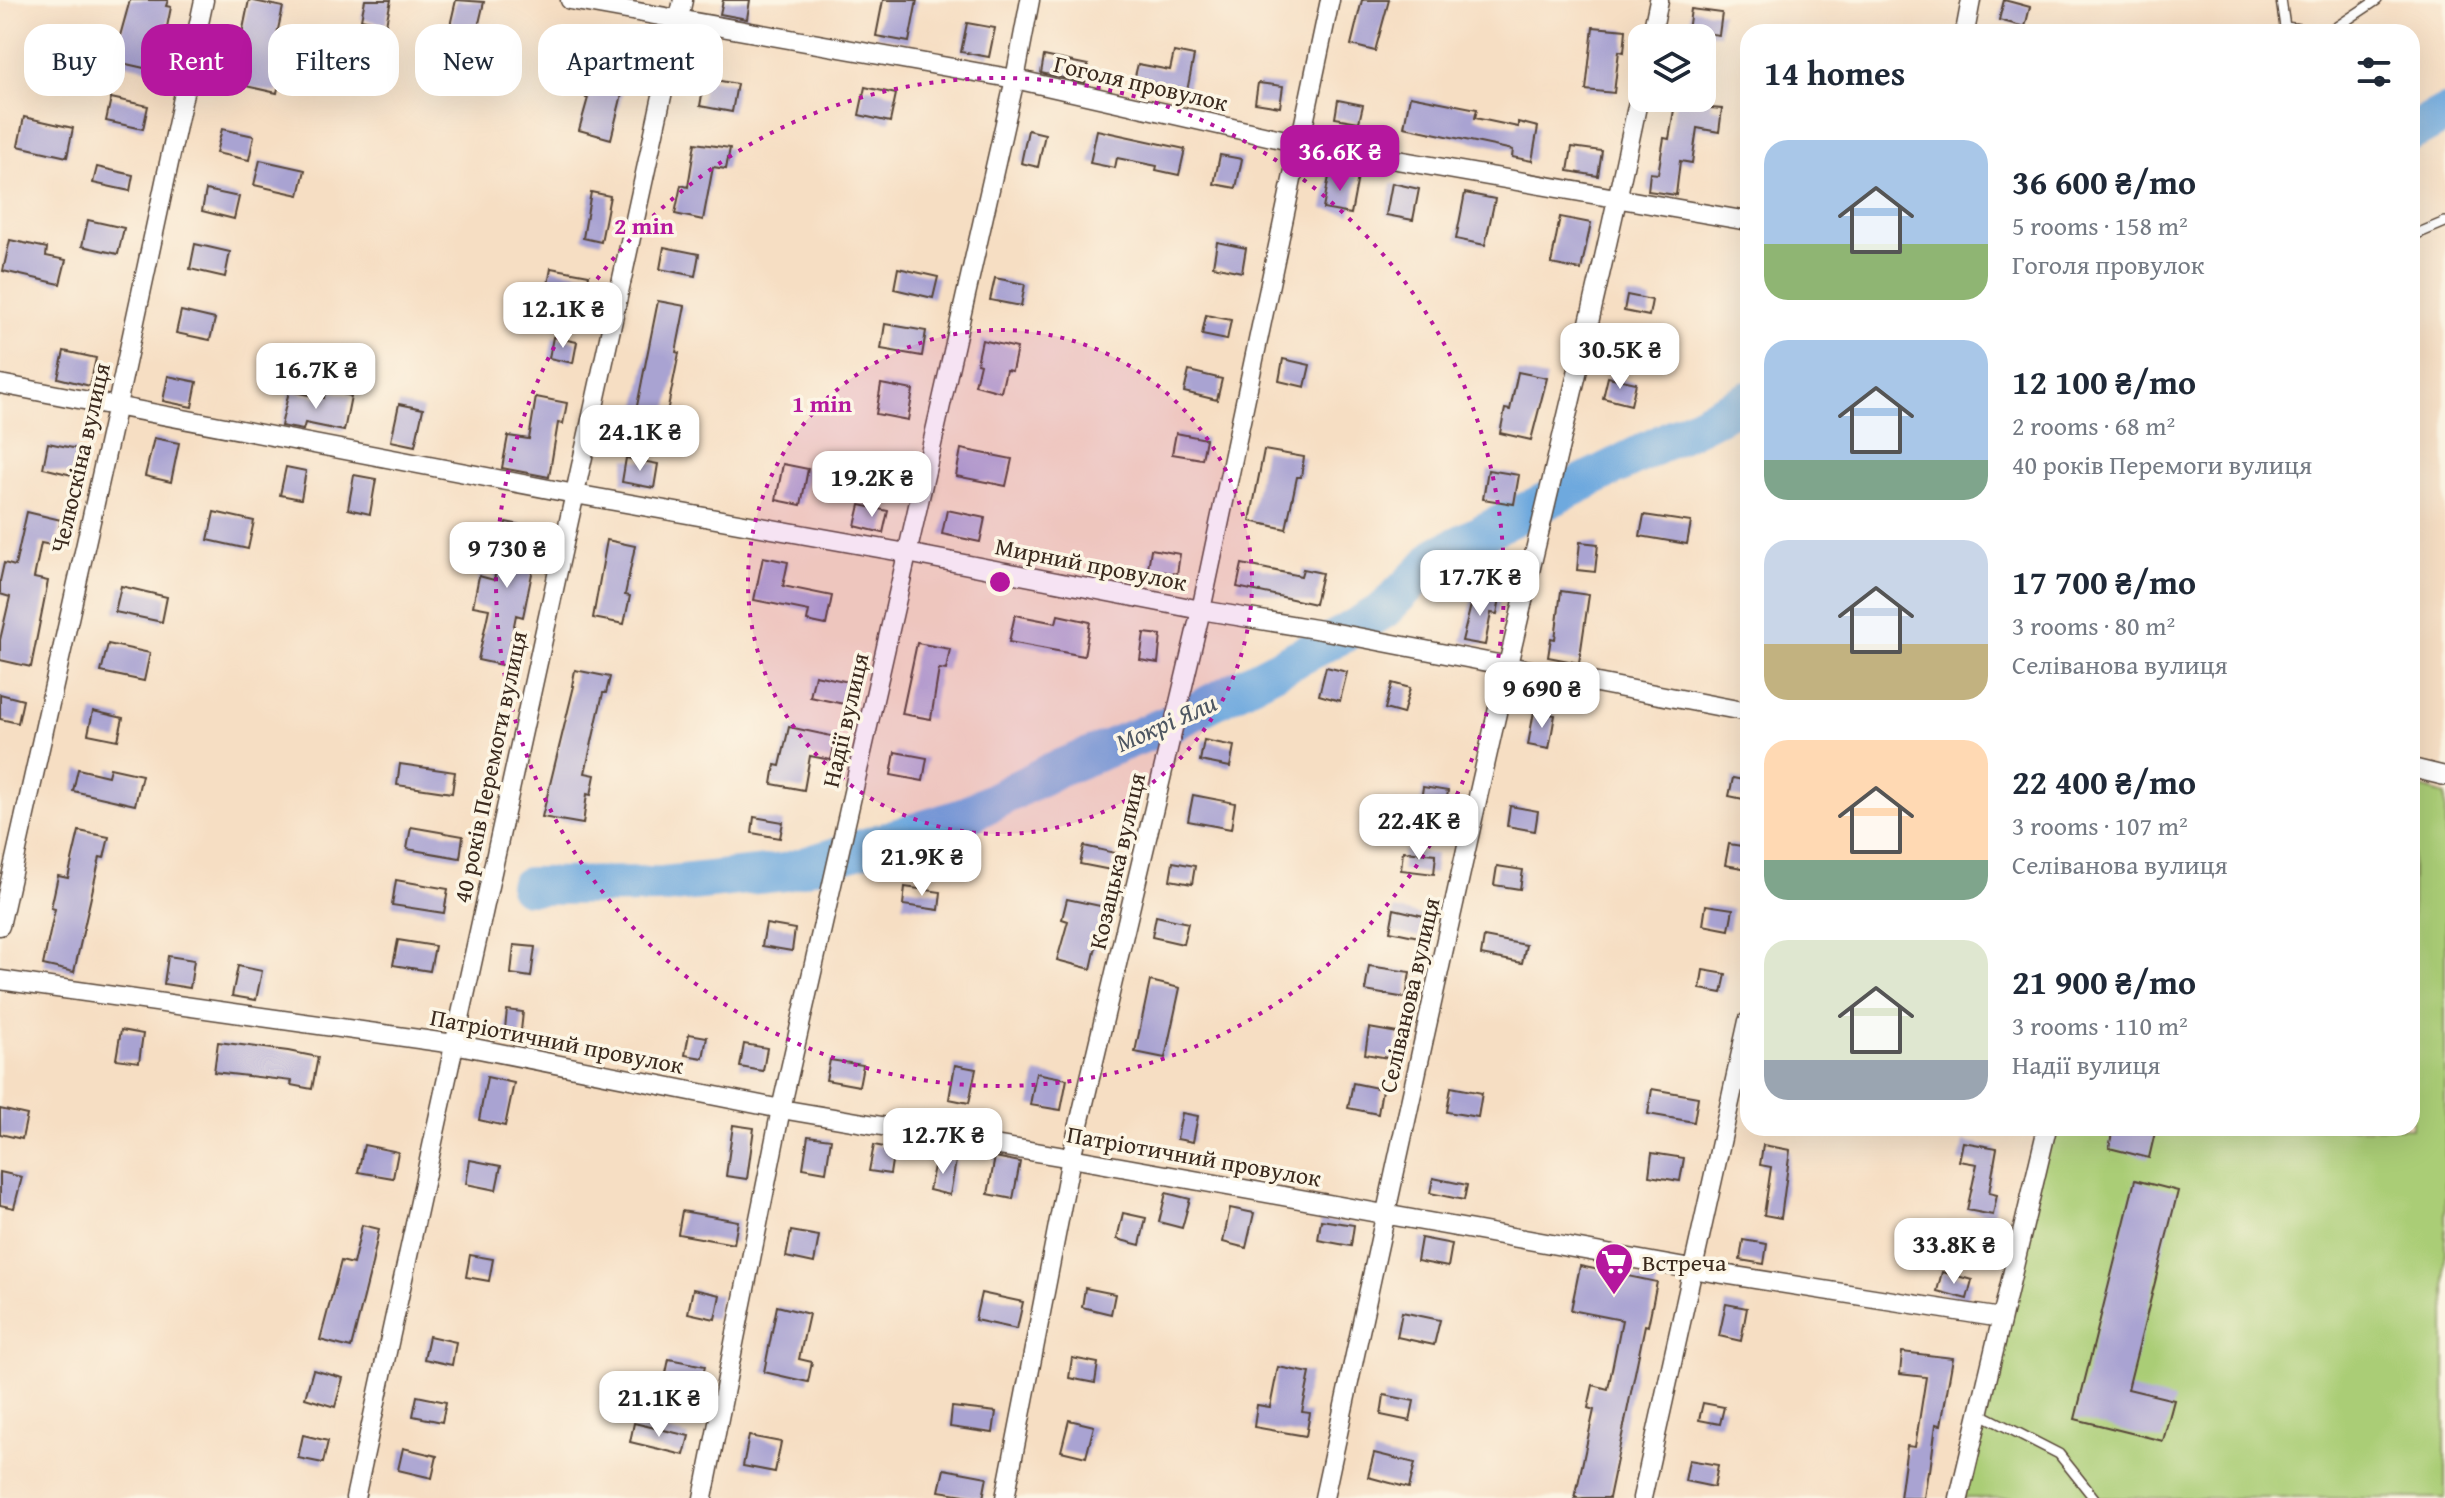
<!DOCTYPE html>
<meta charset="utf-8">
<style>
:root{--surface:#fff;--page:#f2f2f3;--text:#1f2937;--muted:#747a83;--accent:#b5179e}
body{margin:0;font-family:"Gentium Book Plus",serif;background:var(--page);color:var(--text);height:100vh;display:flex;flex-direction:column;font-size:30px;white-space:nowrap}
*{box-sizing:border-box;margin:0}
p{font-size:26px;color:var(--muted)}
.icon{flex:none;width:44px;height:44px;fill:none;stroke:currentColor;stroke-width:2;stroke-linecap:round;stroke-linejoin:round}
.map{position:relative;flex:1;overflow:hidden}
.panel{position:absolute;left:1740px;top:24px;width:680px;height:1112px;display:flex;flex-direction:column;background:var(--surface);border-radius:24px;box-shadow:0 8px 32px #0002}
.panel>*{flex:none}
.top-card{position:absolute;left:24px;top:24px;width:760px;height:72px;display:flex;gap:16px}
.controls{position:absolute;left:1628px;top:24px;display:grid;gap:16px}
.controls a{display:grid;place-items:center;width:88px;height:88px;border-radius:16px;background:var(--surface);box-shadow:0 8px 32px #0002;font-size:40px}
.price{position:absolute;translate:-50% -68px;padding:0 18px;border-radius:16px;background:#fff;color:#222;font-size:26px;line-height:52px;filter:drop-shadow(0 2px 4px #0008)}
.price::after{content:'';position:absolute;left:50%;top:48px;width:24px;height:18px;margin-left:-12px;background:inherit;clip-path:polygon(0 0,100% 0,50% 100%)}
.price.selected{background:var(--accent);color:#fff}
ul{padding:0;list-style:none}
li{display:flex;align-items:center;gap:24px;height:200px;padding:0 24px}
li span{display:grid;place-items:center;flex:none;width:224px;height:160px;border-radius:24px;color:#555}
li>.icon{margin-inline-start:auto}
span .icon{width:96px;height:96px;fill:#fffc;stroke-width:1}
li b{font-size:34px}
h2{display:flex;justify-content:space-between;align-items:center;height:96px;padding:0 24px;font-size:34px}
.chip{padding:0 28px;border-radius:24px;background:var(--surface);box-shadow:0 8px 32px #0002;font-size:28px;line-height:72px}
.chip.selected{background:var(--accent);color:#fff}
.map>svg:first-child{display:block}
.green{fill:#aacd76;stroke:#727c4a;stroke-width:2}
.lines{fill:none;stroke-linecap:round;stroke-linejoin:round}
.river{stroke:#6ea9de;stroke-width:38}
.building{fill:#a9a3d2}
.service-casing{stroke:#574537;stroke-width:12}
.minor-casing{stroke:#574537;stroke-width:21}
.service{stroke:#fff;stroke-width:9}
.minor{stroke:#fff;stroke-width:18}
.ring{fill:none;stroke:#b5179e;stroke-width:4;stroke-dasharray:4 8}
.labels{text-anchor:middle;dominant-baseline:central;stroke-width:7;stroke-linejoin:round;paint-order:stroke}
.street-label{font-size:24px;fill:#3b2a1e;stroke:#fcf5e5}
.poi-label{font-size:24px;fill:#3b2a1e;stroke:#fcf5e5;text-anchor:start}
.water-label{font-size:26px;font-style:italic;fill:#4d5661;stroke:#fcf5e5}
.centre{fill:#b5179e;stroke:#fcf5e5;stroke-width:4}
.ring-label{font-size:24px;text-anchor:middle;font-weight:bold;fill:#b5179e;stroke:#fcf5e5;stroke-width:7;stroke-linejoin:round;paint-order:stroke}
</style>
<div class="map">
<svg width="2445" height="1498" viewBox="0 0 2445 1498">
<rect width="100%" height="100%" fill="#fcf5e5"/>
<filter id="ink" filterUnits="userSpaceOnUse"><feTurbulence type="fractalNoise" baseFrequency=".0125" numOctaves="2"/><feDisplacementMap in="SourceGraphic" scale="16" xChannelSelector="R" yChannelSelector="G"/><feConvolveMatrix kernelMatrix="1 2 1 2 8 2 1 2 1" color-interpolation-filters="sRGB"/></filter>
<filter id="wash" filterUnits="userSpaceOnUse"><feTurbulence type="fractalNoise" baseFrequency=".006" numOctaves="4" result="noise"/><feDisplacementMap in="SourceGraphic" scale="32" xChannelSelector="R" yChannelSelector="G"/><feGaussianBlur stdDeviation="1.8" result="paint"/><feColorMatrix in="noise" values="0 0 0 0 0 0 0 0 0 0 0 0 0 0 0 0 0 1.4 0 .05"/><feComposite in="paint" operator="in"/></filter>
<g filter="url(#wash)">
<rect width="100%" height="100%" fill="#f6dec3"/>
<!-- green -->
<path class="green" d="M2412 785 2445 795V1498H1959L2047 1128H2412Z"/>
<g class="lines">
<!-- river -->
<path class="river" d="M2412 132 2445 114
M528 886 663 885 785 872 963 817 1052 771 1176 721 1344 634 1384 610 1438 555 1748 400"/>
</g>
<g id="blocks">
<!-- building -->
<path class="building" d="M130 0H168L166 6 171 7 166 32 161 31 153 70 113 61Z
M249 0 283 7 271 61 283 64 277 93 232 83Z
M365 0H391L386 24 361 19Z
M456 0 484 2 476 36 449 30Z
M723 0H750L747 19 720 14Z
M883 0H917L909 42 876 36Z
M1362 0H1389L1375 51 1351 45Z
M2004 0 2030 7 2025 27 1999 20Z
M1691 9 1722 13 1719 35 1688 31Z
M967 23 995 28 989 57 961 52Z
M1593 27 1626 30 1624 52 1619 51 1614 93 1586 90Z
M1174 52 1194 56 1187 91 1134 80 1138 64 1170 70Z
M1044 56 1088 65 1085 83 1041 73Z
M591 75 625 82 611 139 579 130 588 98H586Z
M705 78 737 84 732 112 700 106Z
M1258 83 1283 86 1280 107 1255 103Z
M865 87 896 94 890 122 859 115Z
M1410 96 1477 109 1475 118 1518 127V122L1538 127 1532 161 1512 157 1513 150 1404 127Z
M111 98 148 106 143 129 106 121Z
M1676 98H1712L1711 108 1722 109 1719 132 1697 128 1692 163 1680 161 1676 195 1648 191 1650 173 1658 174 1664 138 1669 139Z
M1338 100 1363 105 1359 122 1335 118Z
M24 117 73 128 67 157 18 146Z
M222 129 254 136 249 160 216 153Z
M1028 130 1045 134 1038 167 1021 163Z
M1097 130 1185 149 1179 175 1156 170 1157 166 1117 158 1115 168 1090 163Z
M695 143 730 148 726 169 713 167 703 220 675 214 681 185 688 187Z
M1572 147 1602 151 1598 176 1568 171Z
M1220 155 1242 159 1236 188 1214 184Z
M260 160 305 170 299 195 254 185Z
M97 167 133 175 130 191 93 183Z
M1330 171 1358 177 1351 214 1323 209Z
M1392 183 1419 189 1413 220 1386 215Z
M206 190 239 197 234 219 202 211Z
M591 192 610 196 601 242 583 238Z
M1465 193 1495 199 1485 245 1456 239Z
M1560 217 1591 223 1581 270 1551 264Z
M88 220 124 228 118 254 82 246Z
M10 240 47 248 46 256 66 260 60 284 3 271Z
M1217 242 1246 248 1242 272 1213 266Z
M195 244 230 252 225 277 190 269Z
M664 247 699 254 695 276 660 269Z
M551 268 589 275 585 298 547 291Z
M898 268 938 277 933 298 894 289Z
M995 278 1025 284 1021 306 990 300Z
M1627 295 1652 300 1649 316 1624 311Z
M658 301 685 306 676 352 679 353 664 427 634 421Z
M181 311 215 319 210 340 176 333Z
M1206 315 1231 320 1227 340 1202 335Z
M885 324 926 331 922 356 881 349Z
M553 337 577 342 573 363 549 358Z
M982 340 1017 348 1012 371 1006 370 1001 392 975 385 980 364 977 363Z
M64 351 96 358 90 386 58 378Z
M1283 359 1310 365 1305 387 1279 381Z
M1189 371 1222 379 1217 400 1184 392Z
M1518 372 1547 378 1531 440 1500 433 1505 409 1510 410Z
M168 376 197 382 192 407 163 401Z
M1608 377 1636 383 1631 405 1603 398Z
M881 384 913 390 908 420 876 414Z
M325 390 351 396 344 431 305 423 303 430 281 426 289 391 324 398Z
M536 397 567 403 563 424 558 423 549 477 502 468 508 436 529 439Z
M399 404 423 409 415 446 391 441Z
M1176 433 1206 439 1202 459 1172 454Z
M154 438 179 443 171 482 145 476Z
M48 443 78 449 72 475 43 468Z
M961 449 1012 459 1006 486 956 476Z
M1264 450 1304 457 1301 477H1297L1286 529 1250 521Z
M626 458 658 464 654 488 622 482Z
M783 464 808 469 801 505 776 500Z
M286 467 306 471 301 499 280 495Z
M1488 470 1519 475 1514 504 1483 499Z
M354 475 376 479 370 514 348 509Z
M860 505 888 511 883 533 855 526Z
M947 510 985 518 980 542 942 534Z
M27 512 61 520 56 546 41 543 34 578 48 581 31 667 0 660V640L10 597 0 594V581L4 563 15 566Z
M214 512 254 521 248 549 208 540Z
M1644 515 1691 522 1687 544 1640 536Z
M506 522 544 530 538 560 535 559 523 617 516 615 506 666 478 660 489 609 473 606 479 576 494 580Z
M607 540 635 546 625 595 630 596 624 624 593 618Z
M1580 542 1598 544 1595 572 1577 570Z
M1151 549 1180 554 1177 574 1148 569Z
M763 557 788 562 783 586 832 596 826 625 807 621 809 611 754 600Z
M1242 564 1301 576 1303 569 1322 573 1315 604 1237 587Z
M121 586 167 597 162 622 115 612Z
M1561 591 1589 595 1579 663 1548 657 1551 638 1555 639Z
M1474 593 1500 598 1497 614 1491 613 1485 645 1462 641Z
M1015 615 1056 623 1058 615 1090 622 1084 656 1009 642Z
M1144 633 1161 635 1158 663 1140 660Z
M917 643 950 649 946 670 939 669 931 719 902 714Z
M108 644 150 653 144 681 101 672Z
M1326 667 1347 672 1340 701 1319 695Z
M575 670 610 677 606 693H603L585 773 595 775 591 795 587 794 583 824 542 817 574 686H572Z
M815 675 849 682 844 704 810 697Z
M1392 683 1410 688 1403 714 1385 709Z
M0 694 23 700 18 723 0 719Z
M93 711 123 718 118 740 88 734Z
M1534 711 1555 715 1549 749 1528 745Z
M789 727 836 737 831 760 810 756 804 790 772 784 775 765 780 766Z
M1204 740 1234 746 1230 767 1200 761Z
M895 752 927 758 923 781 891 775Z
M400 764 455 772 452 793 397 785Z
M110 768 142 775 135 805 73 791 78 769 108 776Z
M1733 778 1748 781V800L1729 796Z
M1423 787 1448 791 1445 810 1420 806Z
M1193 795 1235 803 1231 829 1188 821Z
M1510 806 1538 811 1535 831 1507 826Z
M754 817 783 822 780 838 752 833Z
M411 827 463 836 460 858 407 849Z
M79 831 109 837 104 858 100 857 74 972 43 965 55 909 51 908 58 876 68 878Z
M1729 844 1748 847V869L1725 865Z
M1084 846 1115 853 1111 870 1080 864Z
M1403 851 1436 854 1434 874 1401 870Z
M1173 862 1195 866 1192 884 1170 880Z
M1497 866 1523 870 1520 889 1494 885Z
M396 880 448 889 444 913 392 905Z
M905 887 941 892 939 910 903 905Z
M1067 899 1105 907 1091 969 1057 960 1068 921 1062 919Z
M1706 905 1733 909 1729 930 1703 925Z
M1394 909 1424 916 1419 937 1390 931Z
M1156 916 1188 923 1183 944 1152 937Z
M766 924 795 929 792 951 762 946Z
M1484 937 1526 945 1522 963 1481 955Z
M398 940 435 946 430 971 393 965Z
M514 945 535 947 531 977 511 974Z
M168 956 194 960 190 988 164 984Z
M238 966 262 971 256 1000 232 996Z
M1369 966 1410 972 1406 998 1365 991Z
M1703 970 1726 974 1722 993 1700 989Z
M1150 981 1180 988 1165 1058 1135 1052Z
M507 1010 523 1012 520 1040 504 1038Z
M1369 1028 1398 1033 1394 1059 1365 1054Z
M121 1030 143 1034 139 1062 116 1059Z
M689 1034 707 1037 703 1058 685 1055Z
M218 1042 288 1051 318 1057 312 1089 291 1085 292 1081 214 1072Z
M744 1044 767 1048 763 1071 740 1067Z
M830 1060 863 1065 859 1086 826 1080Z
M955 1065 976 1069 969 1103 949 1099Z
M1036 1073 1067 1079 1061 1110 1030 1105Z
M487 1077 514 1083 505 1126 479 1120Z
M1353 1083 1382 1089 1378 1114 1348 1108Z
M1451 1087 1482 1093 1478 1117 1447 1112Z
M1652 1089 1698 1097 1694 1122 1648 1114Z
M0 1109 27 1115 22 1139 0 1134Z
M1182 1113 1198 1116 1193 1142 1177 1139Z
M733 1125 754 1128 747 1179 726 1176Z
M2113 1128H2156L2149 1158 2109 1148Z
M808 1136 831 1139 826 1172 803 1168Z
M1963 1142 1997 1148 1989 1193 1997 1195 1993 1215 1967 1210 1977 1164 1959 1161Z
M364 1145 398 1152 393 1178 358 1172Z
M874 1145 894 1149 890 1174 869 1171Z
M1763 1145 1790 1150 1781 1218 1764 1215 1771 1167 1760 1165Z
M1652 1153 1684 1158 1680 1181 1649 1176Z
M936 1157 956 1161 950 1195 929 1190Z
M995 1157 1020 1162 1013 1199 988 1194Z
M470 1160 501 1166 496 1190 466 1184Z
M0 1172 22 1177 14 1208 0 1205Z
M1433 1178 1467 1185 1464 1200 1430 1193Z
M2135 1180 2178 1191 2128 1389 2174 1400 2163 1441 2075 1419Z
M1166 1193 1190 1199 1182 1228 1159 1222Z
M1230 1208 1254 1213 1246 1248 1223 1242Z
M682 1211 738 1221 734 1244 678 1234Z
M1123 1213 1146 1218 1140 1245 1117 1239Z
M1321 1220 1354 1225 1351 1246 1318 1240Z
M362 1225 379 1229 371 1269 351 1348 320 1340 341 1261 353 1264Z
M1936 1227 1963 1232 1959 1256 1931 1250Z
M791 1231 819 1236 814 1263 786 1257Z
M1421 1238 1452 1244 1448 1267 1417 1261Z
M1743 1240 1767 1244 1764 1264 1740 1260Z
M470 1255 493 1259 489 1281 466 1277Z
M1580 1266 1657 1282 1648 1326 1645 1325 1609 1498H1575L1594 1410 1588 1408 1593 1385 1608 1389 1622 1320 1571 1310Z
M1942 1272 1972 1280 1967 1299 1937 1291Z
M1085 1288 1115 1294 1111 1314 1082 1307Z
M693 1289 720 1295 715 1319 688 1313Z
M981 1293 1023 1302 1017 1329 975 1320Z
M1726 1304 1747 1308 1741 1341 1719 1336Z
M777 1306 809 1314 799 1359 812 1362 808 1382 764 1372Z
M1402 1312 1440 1320 1434 1345 1397 1337Z
M429 1336 456 1342 452 1365 424 1359Z
M1902 1352 1953 1358 1941 1425 1936 1424 1930 1471H1928L1924 1498H1900L1907 1446 1915 1447 1926 1377 1900 1374Z
M1072 1358 1098 1363 1095 1383 1069 1378Z
M669 1359 705 1366 700 1391 664 1383Z
M1278 1367 1310 1373 1302 1412 1310 1413 1306 1436 1254 1427 1257 1405 1270 1407Z
M313 1370 343 1378 335 1407 305 1398Z
M1384 1395 1414 1401 1410 1421 1381 1415Z
M417 1396 446 1402 442 1422 413 1416Z
M1703 1403 1724 1407 1720 1424 1699 1420Z
M952 1407 996 1412 993 1433 950 1427Z
M1069 1420 1094 1426 1086 1457 1061 1451Z
M634 1423 689 1436 684 1455 630 1442Z
M303 1435 328 1441 323 1463 298 1458Z
M749 1436 781 1442 775 1472 743 1466Z
M403 1448 437 1456 432 1478 398 1470Z
M1374 1453 1415 1463 1409 1488 1368 1477Z
M1689 1460 1718 1465 1714 1487 1685 1481Z
M944 1469 987 1477 983 1498 939 1491Z"/>
</g>
</g>
<g filter="url(#ink)">
<use href="#blocks" fill-opacity="0" stroke="#574537" stroke-width="2"/>
<g class="lines">
<!-- service casing -->
<g class="service-casing">
<path id="service" d="M2281 0 2285 27 2323 32
M2329 32 2377 0
M2412 236 2445 222
M1979 1413 2059 1454 2094 1498"/>
</g>
<!-- minor casing -->
<g class="minor-casing">
<path id="minor" d="M570 0 1015 79 1299 143 1748 221
M1965 32 1971 0
M1651 38 1659 0
M0 384 575 494 907 553 1201 610 1321 630 1748 712
M2412 768 2445 776
M0 926 117 405 204 0
M0 980 454 1044 781 1109 1071 1158 1691 1269 2001 1318
M355 1498 683 0
M703 1498 781 1109 1015 79 1030 0
M1005 1498 1071 1158 1201 610 1330 0
M1324 1498C1384 1220 1444 942 1508 665 1553 471 1602 278 1642 82
M1642 1498 1748 1021
M1959 1498 2047 1128"/>
</g>
<!-- service -->
<use href="#service" class="service"/>
<!-- minor -->
<use href="#minor" class="minor"/>
</g>
</g>
<!-- distance rings -->
<circle cx="1000" cy="582" r="252" fill="#b5179e" fill-opacity=".12"/>
<g class="ring">
<circle cx="1000" cy="582" r="252"/>
<circle cx="1000" cy="582" r="504"/>
</g>
<!-- icons -->
<defs>
<g id="supermarket-pin" transform="scale(2)"><path d="M0 17L-7.5 6A9.5 9.5 0 1 1 7.5 6Z" fill="#b5179e" stroke="#fcf5e5"/><path d="M-6-5.5h2.5l.6 2H6L4.5 2H-2.5L-4.4-4H-6ZM-1.5 3.2a1.3 1.3 0 1 0 .1 0ZM3 3.2a1.3 1.3 0 1 0 .1 0Z" fill="#fff"/></g>
</defs>
<g fill-rule="evenodd">
<use href="#supermarket-pin" x="1614" y="1262"/>
</g>
<g class="labels">
<!-- street labels -->
<g class="street-label">
<text transform="translate(1141 83) rotate(13)">Гоголя провулок</text>
<text transform="translate(80 458) rotate(-77)">Челюскіна вулиця</text>
<text transform="translate(1091 564) rotate(11)">Мирний провулок</text>
<text transform="translate(845 720) rotate(-77)">Надії вулиця</text>
<text transform="translate(490 767) rotate(-78)">40 років Перемоги вулиця</text>
<text transform="translate(1117 861) rotate(-77)">Козацька вулиця</text>
<text transform="translate(1409 995) rotate(-77)">Селіванова вулиця</text>
<text transform="translate(557 1041) rotate(11)">Патріотичний провулок</text>
<text transform="translate(1194 1156) rotate(10)">Патріотичний провулок</text>
</g>
<!-- poi labels -->
<g class="poi-label">
<text x="1642" y="1262">Встреча</text>
</g>
<!-- water labels -->
<g class="water-label">
<text transform="translate(1166 722) rotate(-24)">Мокрі Яли</text>
</g>
</g>
<circle cx="1000" cy="582" r="12" class="centre"/>
<g class="ring-label">
<text x="644" y="234">2 min</text>
<text x="822" y="412">1 min</text>
</g>
</svg>
<div class="controls">
<a><svg class="icon" aria-label="layers" viewBox="0 0 24 24"><path d="M12 4l9 5-9 5-9-5zM3 14l9 5 9-5"/></svg></a>
</div>
<b class="price selected" style="left:1340px;top:193px">36.6K ₴</b>
<b class="price" style="left:563px;top:350px">12.1K ₴</b>
<b class="price" style="left:1620px;top:391px">30.5K ₴</b>
<b class="price" style="left:316px;top:411px">16.7K ₴</b>
<b class="price" style="left:640px;top:473px">24.1K ₴</b>
<b class="price" style="left:872px;top:519px">19.2K ₴</b>
<b class="price" style="left:507px;top:590px">9 730 ₴</b>
<b class="price" style="left:1480px;top:618px">17.7K ₴</b>
<b class="price" style="left:1542px;top:730px">9 690 ₴</b>
<b class="price" style="left:1419px;top:862px">22.4K ₴</b>
<b class="price" style="left:922px;top:898px">21.9K ₴</b>
<b class="price" style="left:943px;top:1176px">12.7K ₴</b>
<b class="price" style="left:1954px;top:1286px">33.8K ₴</b>
<b class="price" style="left:659px;top:1439px">21.1K ₴</b>
<div class="top-card">
<a class="chip">Buy</a>
<a class="chip selected">Rent</a>
<a class="chip">Filters</a>
<a class="chip">New</a>
<a class="chip">Apartment</a>
</div>
<section class="panel">
<h2>14 homes<svg class="icon" aria-label="filters" viewBox="0 0 24 24"><path d="M4 7h16M4 17h16"/><circle cx="9" cy="7" r="2"/><circle cx="15" cy="17" r="2"/></svg></h2>
<ul>
<li><span style="background:linear-gradient(#a9c7e8 65%,#8fb573 0)"><svg class="icon" aria-label="home" viewBox="0 0 24 24"><path d="M3 11l9-7 9 7M6 9v11h12V9"/></svg></span><div><b>36 600 ₴/mo</b><p>5 rooms · 158 m²</p><p>Гоголя провулок</p></div></li>
<li><span style="background:linear-gradient(#a9c7e8 75%,#7fa58c 0)"><svg class="icon" aria-label="home" viewBox="0 0 24 24"><path d="M3 11l9-7 9 7M6 9v11h12V9"/></svg></span><div><b>12 100 ₴/mo</b><p>2 rooms · 68 m²</p><p>40 років Перемоги вулиця</p></div></li>
<li><span style="background:linear-gradient(#c9d6e8 65%,#c2b280 0)"><svg class="icon" aria-label="home" viewBox="0 0 24 24"><path d="M3 11l9-7 9 7M6 9v11h12V9"/></svg></span><div><b>17 700 ₴/mo</b><p>3 rooms · 80 m²</p><p>Селіванова вулиця</p></div></li>
<li><span style="background:linear-gradient(#ffd9b3 75%,#7fa58c 0)"><svg class="icon" aria-label="home" viewBox="0 0 24 24"><path d="M3 11l9-7 9 7M6 9v11h12V9"/></svg></span><div><b>22 400 ₴/mo</b><p>3 rooms · 107 m²</p><p>Селіванова вулиця</p></div></li>
<li><span style="background:linear-gradient(#dfe7d0 75%,#9aa5b1 0)"><svg class="icon" aria-label="home" viewBox="0 0 24 24"><path d="M3 11l9-7 9 7M6 9v11h12V9"/></svg></span><div><b>21 900 ₴/mo</b><p>3 rooms · 110 m²</p><p>Надії вулиця</p></div></li>
</ul>
</section>
</div>
